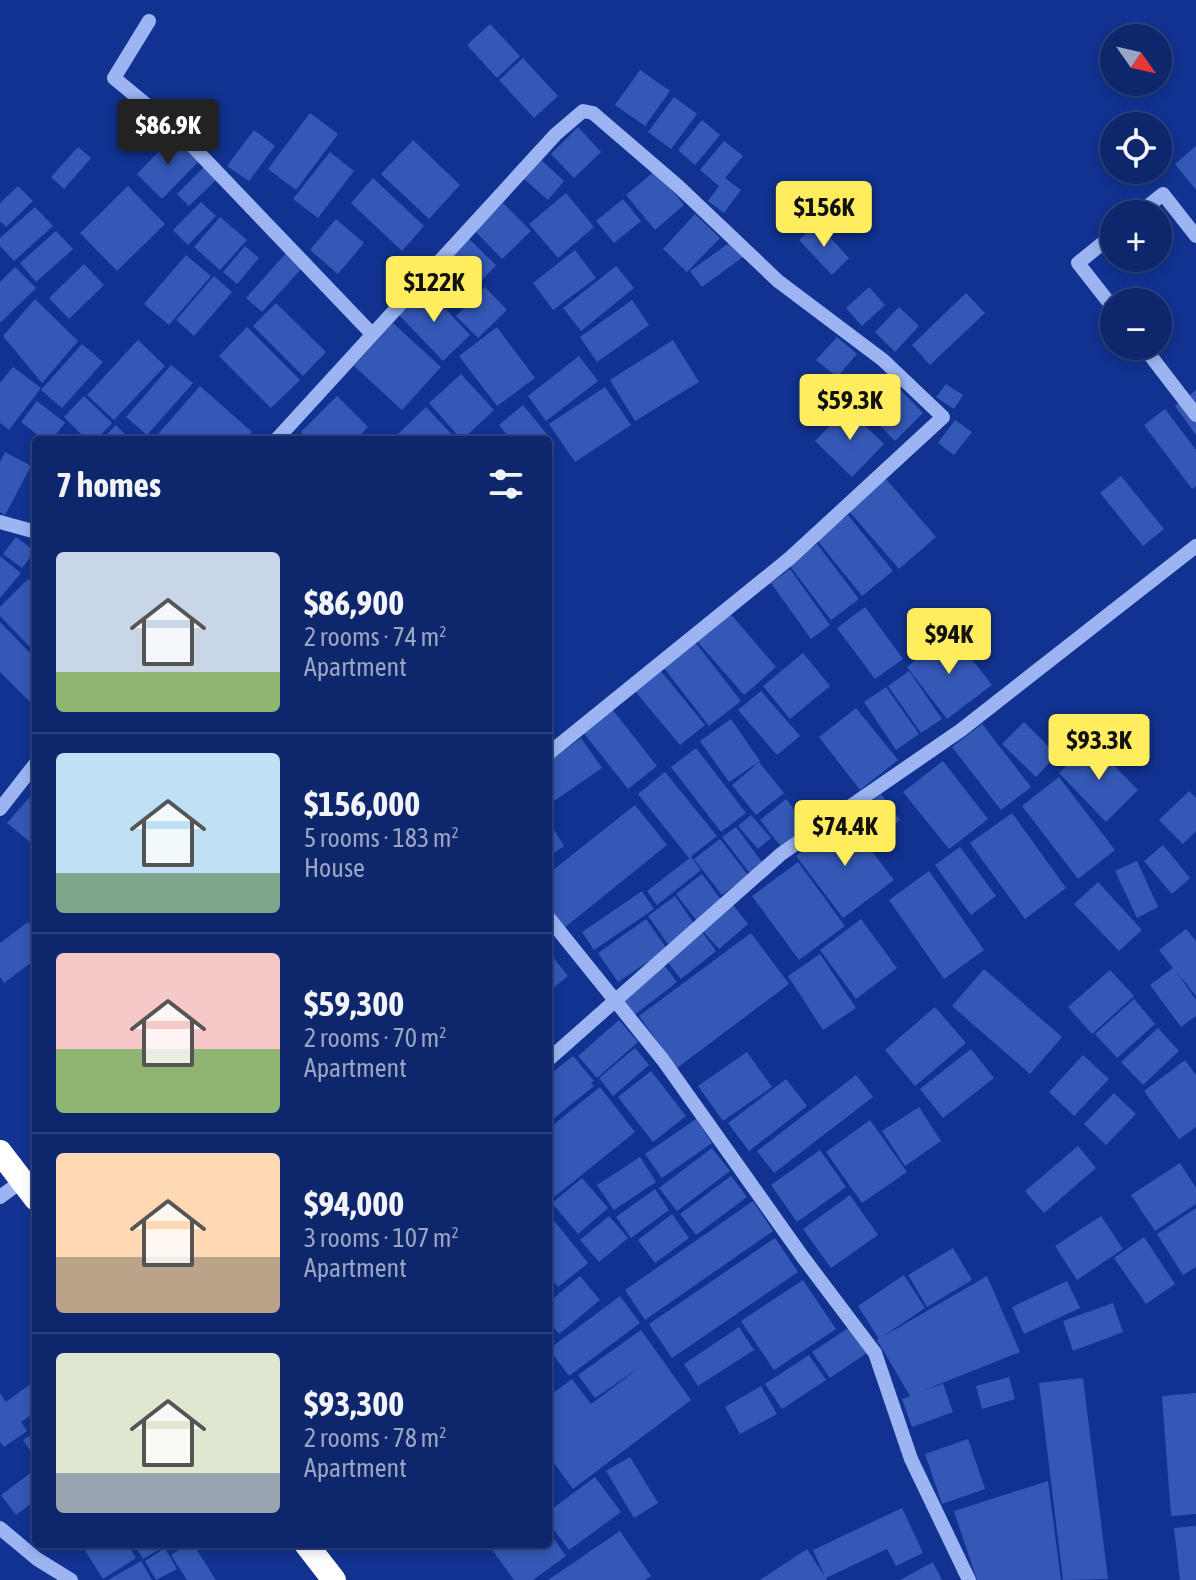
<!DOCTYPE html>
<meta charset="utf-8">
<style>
:root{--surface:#0d266c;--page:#1b3274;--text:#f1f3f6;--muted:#9aa5c2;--line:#2d437f;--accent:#ffed5d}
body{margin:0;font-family:"Asap Condensed",sans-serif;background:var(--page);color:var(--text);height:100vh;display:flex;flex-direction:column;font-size:30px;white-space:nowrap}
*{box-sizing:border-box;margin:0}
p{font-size:26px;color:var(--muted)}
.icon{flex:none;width:44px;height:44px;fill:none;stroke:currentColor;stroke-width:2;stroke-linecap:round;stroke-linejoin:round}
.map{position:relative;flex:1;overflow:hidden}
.panel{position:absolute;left:32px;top:436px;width:520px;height:1112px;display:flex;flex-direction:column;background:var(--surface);border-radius:8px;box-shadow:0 4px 12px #0003,0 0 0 2px var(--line)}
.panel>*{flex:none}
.needle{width:52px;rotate:124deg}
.controls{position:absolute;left:1100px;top:24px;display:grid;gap:16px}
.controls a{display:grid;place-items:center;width:72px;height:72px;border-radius:50%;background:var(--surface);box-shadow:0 4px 12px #0003,0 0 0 2px var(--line);font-size:40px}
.price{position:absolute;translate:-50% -68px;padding:0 18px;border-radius:8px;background:var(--accent);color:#111;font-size:26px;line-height:52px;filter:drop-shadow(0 2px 4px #0008)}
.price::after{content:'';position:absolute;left:50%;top:48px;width:24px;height:18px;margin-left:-12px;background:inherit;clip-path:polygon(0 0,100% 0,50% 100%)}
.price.on{background:#222;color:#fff}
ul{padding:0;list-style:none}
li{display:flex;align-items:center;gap:24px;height:200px;padding:0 24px}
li+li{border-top:2px solid var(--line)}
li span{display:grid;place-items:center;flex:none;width:224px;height:160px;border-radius:8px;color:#555}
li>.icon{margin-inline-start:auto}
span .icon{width:96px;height:96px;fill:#fffc;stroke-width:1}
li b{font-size:34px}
h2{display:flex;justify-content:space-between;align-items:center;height:96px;padding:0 24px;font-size:34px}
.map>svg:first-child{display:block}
.building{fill:#3558b7}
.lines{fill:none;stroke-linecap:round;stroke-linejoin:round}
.minor{stroke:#9cb4f2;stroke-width:14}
.highway{stroke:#fff;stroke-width:24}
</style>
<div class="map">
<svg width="1196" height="1580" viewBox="0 0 1196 1580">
<rect width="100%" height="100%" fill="#113290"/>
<!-- building -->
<path class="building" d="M490 24 520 56 497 78 467 45Z
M523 58 558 96 534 118 499 80Z
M640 70 670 91 645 126 615 105Z
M674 97 697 114 671 149 648 132Z
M310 113 338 134 296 190 268 169Z
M702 120 720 135 695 165 678 150Z
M578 127 601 152 574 178 551 154Z
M254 130 275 146 249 181 227 166Z
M175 135 200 160 162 199 137 174Z
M413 140 460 185 429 219 381 174Z
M724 141 743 156 725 178 741 190 724 213 708 201 719 186 700 170Z
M1196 146V190L1175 164Z
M78 147 91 158 64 189 51 177Z
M330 152 354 171 318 218 293 199Z
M539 158 564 181 548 200 522 177Z
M204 167 216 180 189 206 177 194Z
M656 170 684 205 655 230 626 195Z
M373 178 424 226 402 251 351 203Z
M18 186 33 201 6 227 0 221V203Z
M128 186 165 224 117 271 80 233Z
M566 193 594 227 558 258 529 224Z
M623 199 641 221 614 243 596 221Z
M201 202 216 216 188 245 173 230Z
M503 203 531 231 502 259 475 231Z
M35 207 53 226 14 261 0 246V238Z
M695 214 720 238 687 272 663 249Z
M220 217 247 240 220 270 194 247Z
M336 219 364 243 338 274 310 250Z
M817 223 849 258 832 275 799 240Z
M56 231 73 249 36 282 20 263Z
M468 238 496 265 459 305 430 278Z
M736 238 747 254 702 287 690 271Z
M245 246 259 258 237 284 223 272Z
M575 250 596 278 553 310 533 283Z
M287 252 303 267 262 312 246 298Z
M186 255 211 276 169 325 144 304Z
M84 264 104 285 69 319 49 298Z
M616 266 634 288 581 331 563 308Z
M15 267 36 288 0 323V282Z
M214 276 232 292 194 336 176 320Z
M485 287 507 310 478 338 456 316Z
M869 287 885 305 862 326 846 308Z
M426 288 470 335 443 361 398 314Z
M966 293 985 313 930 365 912 345Z
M35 299 78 341 42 383 3 336Z
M632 300 649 325 597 362 580 337Z
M276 303 326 352 303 376 253 326Z
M899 307 919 326 895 352 875 332Z
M393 323 441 367 402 410 354 366Z
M247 327 300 380 271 408 219 356Z
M497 327 535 378 497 406 459 356Z
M837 337 857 354 837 377 816 360Z
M138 340 165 366 114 420 87 395Z
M673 340 699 382 635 421 610 380Z
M82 344 103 362 62 408 41 390Z
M579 356 598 381 546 421 528 396Z
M171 365 193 383 147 435 126 417Z
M13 367 41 388 9 430 0 423V383Z
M884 373 923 413 895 441 855 401Z
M461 374 494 410 462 440 429 403Z
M946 384 963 395 954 409 936 397Z
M200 386 252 432 243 440H153Z
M605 387 631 425 575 462 549 424Z
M1196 390V435L1175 406Z
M84 396 112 423 96 440H87L64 417Z
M337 396 368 427 355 440H309L301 432Z
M37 401 65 423 51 440H44L21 422Z
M523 405 555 444 548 450V440H511L499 425Z
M426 407 457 440H402L397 435Z
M847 408 884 444 852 477 815 441Z
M1165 409 1196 450V486L1192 489 1144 425Z
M955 420 972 432 954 455 938 443Z
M116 425 130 440H101Z
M5 452 31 466 5 515 0 512V462Z
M1121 476 1164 529 1143 546 1100 493Z
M886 479 936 537 899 569 849 511Z
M848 515 893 571 862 596 817 540Z
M16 537 35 551 22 568 3 554Z
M817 544 859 599 831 620 789 565Z
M0 556 21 573 0 598Z
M790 569 830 625 811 639 771 583Z
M28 579 36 587V653L0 616V607Z
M865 607 903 659 875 679 837 628Z
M729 612 776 667 744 695 696 640Z
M0 622 36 659V708L0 672Z
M951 632 992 685 947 719 907 667Z
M695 642 741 701 709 726 664 668Z
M803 653 830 686 790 719 763 686Z
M660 670 705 725 680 745 635 691Z
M909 671 942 719 921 733 888 686Z
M886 687 919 734 896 750 864 702Z
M761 691 800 736 777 755 738 710Z
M856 708 898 760 860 790 819 737Z
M612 709 657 766 628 789 583 732Z
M731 719 760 761 729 782 700 741Z
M1024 722 1057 755 1036 777 1002 744Z
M982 724 1031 787 1001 810 952 747Z
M581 738 602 768 548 805V762Z
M1091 742 1138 790 1106 822 1059 773Z
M696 748 746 813 721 832 671 767Z
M943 761 988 819 949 849 903 792Z
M759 762 784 793 756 815 732 785Z
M665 772 717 836 689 858 638 794Z
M1059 777 1115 850 1078 879 1022 806Z
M1189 791 1196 798V831L1183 844 1159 820Z
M34 792 36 794V847L7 823Z
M881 794 900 820 872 841 853 816Z
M786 799 808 827 782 848 760 820Z
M635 805 667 845 564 928 548 908V874Z
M1012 813 1066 888 1025 919 970 843Z
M751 815 771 838 758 849 738 826Z
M846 818 894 880 843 918 796 856Z
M548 820 564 846 548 857Z
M736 827 765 866 752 876 722 837Z
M720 839 748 875 722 895 694 859Z
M1163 845 1190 878 1172 894 1144 861Z
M960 847 996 896 971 915 935 865Z
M691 857 701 870 657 905 647 891Z
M1137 861 1158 907 1137 918 1115 871Z
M798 862 845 926 799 960 752 896Z
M929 871 984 950 944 979 889 900Z
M702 874 722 901 697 921 676 894Z
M1098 882 1142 930 1119 951 1074 904Z
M642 891 654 909 594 950 582 932Z
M675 896 695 925 668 944 648 916Z
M733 905 748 924 719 949 702 930Z
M646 919 667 949 618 982 598 953Z
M861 919 897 968 856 999 820 950Z
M28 922 36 933V959L4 983 0 977V943Z
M1186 929 1196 941V996L1175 970 1196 1000V1016L1181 1027 1150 985 1173 968 1159 950Z
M702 932 716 951 681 979 666 960Z
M751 933 789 984 677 1068 639 1016Z
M548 951 568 976 548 992Z
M820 954 856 1008 823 1030 788 976Z
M664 965 677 982 633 1016 620 999Z
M984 969 1062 1037 1030 1074 952 1006Z
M1110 970 1134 996 1092 1034 1068 1007Z
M1134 999 1155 1024 1117 1058 1095 1034Z
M935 1007 966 1043 915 1086 885 1050Z
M619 1020 638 1042 597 1078 578 1056Z
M1158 1028 1179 1051 1143 1085 1121 1062Z
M635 1048 649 1065 613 1096 599 1078Z
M971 1049 994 1078 943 1118 920 1089Z
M747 1052 772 1087 723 1121 698 1086Z
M1083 1055 1109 1079 1074 1116 1049 1092Z
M573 1056 594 1081 591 1083 594 1086 548 1123V1076Z
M1185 1060 1196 1075V1127L1179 1139 1144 1091Z
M651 1071 686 1116 653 1142 618 1097Z
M856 1075 873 1097 774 1173 757 1151Z
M786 1079 807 1106 749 1151 728 1123Z
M600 1087 635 1132 548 1202V1129Z
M1114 1093 1136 1114 1106 1145 1084 1124Z
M919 1107 941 1141 905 1166 882 1131Z
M696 1119 712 1143 662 1178 645 1154Z
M870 1120 907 1172 862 1203 826 1152Z
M1078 1146 1096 1168 1044 1213 1025 1191Z
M712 1148 730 1171 677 1211 659 1188Z
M820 1150 846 1187 797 1222 771 1185Z
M640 1157 656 1182 614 1210 597 1185Z
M1180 1163 1196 1188V1204L1155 1231 1131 1195Z
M731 1176 747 1197 696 1235 680 1214Z
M582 1178 608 1208 578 1234 552 1203Z
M655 1189 669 1210 631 1238 616 1217Z
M850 1195 878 1235 831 1268 803 1229Z
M753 1201 773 1231 645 1320 625 1290Z
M1196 1208V1267L1183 1275 1157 1234Z
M548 1213 588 1263 558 1287 548 1274Z
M672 1214 689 1238 655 1263 638 1240Z
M609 1216 628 1238 599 1262 580 1240Z
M1101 1216 1123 1249 1077 1280 1055 1246Z
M1144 1237 1175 1284 1146 1304 1114 1258Z
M775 1238 798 1272 672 1358 649 1324Z
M953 1248 972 1280 927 1307 908 1275Z
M904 1275 925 1308 879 1339 858 1306Z
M580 1276 600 1300 559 1334 548 1321V1303Z
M987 1276 1020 1352 922 1391 943 1384 953 1412 912 1427 902 1399 910 1396 877 1340Z
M803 1280 836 1329 774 1370 741 1321Z
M1067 1281 1080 1308 1024 1334 1012 1307Z
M620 1296 640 1323 569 1376 549 1349Z
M1113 1303 1123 1332 1073 1351 1063 1321Z
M739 1327 754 1350 698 1386 684 1364Z
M850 1327 867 1353 830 1378 812 1352Z
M641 1330 691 1400 573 1489 548 1455V1397L572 1379 591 1404 640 1367 595 1398 578 1375Z
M809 1355 826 1380 782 1409 765 1384Z
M1009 1377 1015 1399 982 1409 976 1386Z
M1083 1378 1108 1579 1063 1580 1039 1383Z
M36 1380V1411L21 1422 27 1431 4 1447 0 1442V1393L6 1402Z
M761 1386 777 1414 740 1434 725 1407Z
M1196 1393V1514L1171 1516 1162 1396Z
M36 1431V1459L23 1440Z
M968 1439 985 1489 942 1504 925 1454Z
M630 1457 658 1503 634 1518 606 1471Z
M36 1469V1500L16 1515 1 1495Z
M595 1477 621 1512 569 1550 548 1522V1512Z
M1048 1481 1061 1580H977L954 1511Z
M902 1508 923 1553 896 1566 887 1549 826 1578 827 1580H760L807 1549 825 1577 813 1550Z
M1196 1526V1580H1180L1174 1528Z
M548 1530 566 1556 533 1580H514L491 1548 496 1544H548Z
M620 1531 651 1576 645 1580H548Z
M81 1544H127L136 1558 103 1579Z
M134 1544H168L143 1559Z
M189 1544H193L216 1580H187L171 1555Z
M165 1548 177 1569 156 1580 145 1561Z
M141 1561 152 1580H108Z
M933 1562 942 1580H900Z"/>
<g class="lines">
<!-- minor -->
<path class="minor" d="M149 21 114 78 177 130 372 334
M1138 214 1163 194 1196 236
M1114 234 1078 263 1114 309
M1143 346 1196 415
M276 440 556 134 583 111 593 113 678 186 778 281 883 360 943 417 790 558 548 754
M0 522 36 532
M0 809 36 763
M548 917 663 1060 802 1256 875 1353 911 1459 969 1580
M548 1060 781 854 961 730 1196 546
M0 1197 22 1181
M0 1528 37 1559 71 1580"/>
<!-- highway -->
<path class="highway" d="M0 1152 36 1199
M306 1544 334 1580"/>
</g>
</svg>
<div class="controls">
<a><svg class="needle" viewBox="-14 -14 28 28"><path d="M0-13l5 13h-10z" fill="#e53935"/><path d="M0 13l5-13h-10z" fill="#9aa5c2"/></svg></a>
<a><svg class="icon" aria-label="locate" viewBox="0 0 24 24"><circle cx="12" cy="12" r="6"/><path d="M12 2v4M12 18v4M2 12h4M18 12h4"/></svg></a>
<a>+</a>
<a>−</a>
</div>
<b class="price on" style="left:168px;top:167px">$86.9K</b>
<b class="price" style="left:824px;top:249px">$156K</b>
<b class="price" style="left:434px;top:324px">$122K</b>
<b class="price" style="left:850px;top:442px">$59.3K</b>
<b class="price" style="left:949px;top:676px">$94K</b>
<b class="price" style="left:1099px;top:782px">$93.3K</b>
<b class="price" style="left:845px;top:868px">$74.4K</b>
<section class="panel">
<h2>7 homes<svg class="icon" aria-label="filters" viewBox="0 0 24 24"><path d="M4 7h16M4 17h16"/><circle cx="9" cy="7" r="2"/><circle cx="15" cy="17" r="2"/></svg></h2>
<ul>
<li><span style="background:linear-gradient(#c9d6e8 75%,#8fb573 0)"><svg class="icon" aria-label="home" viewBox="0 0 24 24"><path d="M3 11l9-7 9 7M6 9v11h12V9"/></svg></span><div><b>$86,900</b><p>2 rooms · 74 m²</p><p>Apartment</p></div></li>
<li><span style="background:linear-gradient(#bfe0f5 75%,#7fa58c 0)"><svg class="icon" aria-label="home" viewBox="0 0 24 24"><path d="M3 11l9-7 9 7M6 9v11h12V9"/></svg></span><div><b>$156,000</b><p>5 rooms · 183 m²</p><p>House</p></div></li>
<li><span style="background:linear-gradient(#f6c9c9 60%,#8fb573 0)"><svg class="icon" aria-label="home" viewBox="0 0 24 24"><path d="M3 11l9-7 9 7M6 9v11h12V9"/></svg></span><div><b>$59,300</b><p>2 rooms · 70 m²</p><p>Apartment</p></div></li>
<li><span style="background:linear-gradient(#ffd9b3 65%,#b9a48a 0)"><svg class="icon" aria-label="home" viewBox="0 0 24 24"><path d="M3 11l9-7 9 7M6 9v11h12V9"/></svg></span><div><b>$94,000</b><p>3 rooms · 107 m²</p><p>Apartment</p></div></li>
<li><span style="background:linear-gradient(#dfe7d0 75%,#9aa5b1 0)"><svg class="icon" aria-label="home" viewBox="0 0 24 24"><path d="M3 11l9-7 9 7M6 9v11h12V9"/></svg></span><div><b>$93,300</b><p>2 rooms · 78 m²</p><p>Apartment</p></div></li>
</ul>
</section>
</div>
